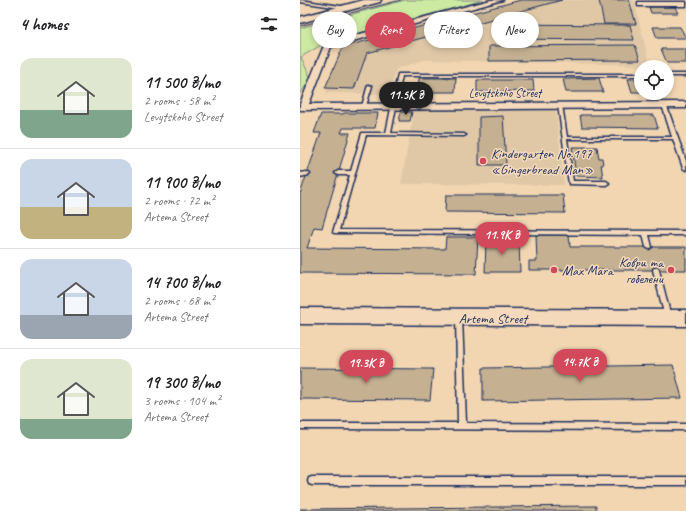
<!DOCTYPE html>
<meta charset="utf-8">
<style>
:root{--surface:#fff;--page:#f6f6f6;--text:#202124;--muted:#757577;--line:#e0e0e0;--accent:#d1495b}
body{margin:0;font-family:Caveat,sans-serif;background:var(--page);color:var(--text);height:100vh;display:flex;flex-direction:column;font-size:15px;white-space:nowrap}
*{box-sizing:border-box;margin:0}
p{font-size:13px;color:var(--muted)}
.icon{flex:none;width:22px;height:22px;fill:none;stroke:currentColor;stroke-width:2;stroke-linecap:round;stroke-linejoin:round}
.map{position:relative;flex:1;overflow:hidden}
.drawer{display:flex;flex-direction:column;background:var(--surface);width:300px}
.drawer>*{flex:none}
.banner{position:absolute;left:12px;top:12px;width:314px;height:36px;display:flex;gap:8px}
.controls{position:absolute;left:334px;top:60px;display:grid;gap:8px}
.controls a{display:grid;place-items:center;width:40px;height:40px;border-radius:50%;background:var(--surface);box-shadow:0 2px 6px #0003;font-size:20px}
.price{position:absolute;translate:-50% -34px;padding:0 9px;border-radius:14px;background:var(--accent);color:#fff;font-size:13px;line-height:26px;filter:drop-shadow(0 1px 2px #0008)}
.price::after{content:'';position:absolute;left:50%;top:24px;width:12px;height:9px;margin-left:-6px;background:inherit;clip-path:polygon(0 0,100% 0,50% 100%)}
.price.current{background:#222;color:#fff}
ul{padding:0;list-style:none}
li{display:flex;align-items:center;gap:12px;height:100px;padding:0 20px}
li+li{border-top:1px solid var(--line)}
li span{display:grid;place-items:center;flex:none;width:112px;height:80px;border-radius:12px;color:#555}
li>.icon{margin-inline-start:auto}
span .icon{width:48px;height:48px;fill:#fffc;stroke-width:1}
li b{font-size:17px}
h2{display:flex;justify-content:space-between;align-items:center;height:48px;padding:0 20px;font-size:17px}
.chip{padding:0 14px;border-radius:18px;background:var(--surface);box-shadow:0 2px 6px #0003;font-size:14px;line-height:36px}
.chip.current{background:var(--accent);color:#fff}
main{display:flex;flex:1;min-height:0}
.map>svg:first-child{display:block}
.built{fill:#e0c8a7}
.green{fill:#cceaa1;stroke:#748c80}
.building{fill:#c5b192;stroke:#1b2f5e}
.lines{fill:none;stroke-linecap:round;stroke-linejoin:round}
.service-casing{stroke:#1b2f5e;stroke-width:3}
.minor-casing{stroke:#1b2f5e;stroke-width:3}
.secondary-casing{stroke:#1b2f5e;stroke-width:3}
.primary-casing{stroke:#1b2f5e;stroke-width:3}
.service{fill:#f5d9bb;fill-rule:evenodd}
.minor{fill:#f5d9bb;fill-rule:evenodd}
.secondary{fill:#f5d9bb;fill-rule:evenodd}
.primary{fill:#f5d9bb;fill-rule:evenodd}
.tram{stroke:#1b2f5e;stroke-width:1}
.poi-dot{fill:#d1495b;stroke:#f5d9bb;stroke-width:1.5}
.labels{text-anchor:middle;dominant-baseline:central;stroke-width:3;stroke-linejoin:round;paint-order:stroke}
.far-street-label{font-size:12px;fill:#1b2f5e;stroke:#f5d9bb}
.poi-label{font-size:14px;fill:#1b2f5e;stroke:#f5d9bb;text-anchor:start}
.street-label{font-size:14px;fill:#1b2f5e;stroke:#f5d9bb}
</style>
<main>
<section class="drawer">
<h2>4 homes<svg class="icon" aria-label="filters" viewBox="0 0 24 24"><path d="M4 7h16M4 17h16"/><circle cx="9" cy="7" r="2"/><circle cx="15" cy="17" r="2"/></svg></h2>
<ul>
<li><span style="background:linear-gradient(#dfe7d0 65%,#7fa58c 0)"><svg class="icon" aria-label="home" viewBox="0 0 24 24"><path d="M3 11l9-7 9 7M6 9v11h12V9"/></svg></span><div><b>11 500 ₴/mo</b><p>2 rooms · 58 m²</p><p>Levytskoho Street</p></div></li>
<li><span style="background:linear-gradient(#c9d6e8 60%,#c2b280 0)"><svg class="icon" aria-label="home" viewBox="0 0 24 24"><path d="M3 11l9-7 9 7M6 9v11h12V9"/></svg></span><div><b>11 900 ₴/mo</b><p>2 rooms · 72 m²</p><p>Artema Street</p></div></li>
<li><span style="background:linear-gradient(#c9d6e8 70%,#9aa5b1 0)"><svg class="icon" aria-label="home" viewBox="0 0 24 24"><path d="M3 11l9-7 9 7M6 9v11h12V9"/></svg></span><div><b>14 700 ₴/mo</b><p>2 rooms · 68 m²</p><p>Artema Street</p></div></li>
<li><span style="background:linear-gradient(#dfe7d0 75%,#7fa58c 0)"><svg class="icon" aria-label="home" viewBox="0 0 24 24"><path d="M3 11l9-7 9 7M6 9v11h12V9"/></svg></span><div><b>19 300 ₴/mo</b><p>3 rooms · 104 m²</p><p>Artema Street</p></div></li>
</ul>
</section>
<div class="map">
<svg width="386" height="511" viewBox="0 0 386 511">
<rect width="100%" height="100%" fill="#f2d6b2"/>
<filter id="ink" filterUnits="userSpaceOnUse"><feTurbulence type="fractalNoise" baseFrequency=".025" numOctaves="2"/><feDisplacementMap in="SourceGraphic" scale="8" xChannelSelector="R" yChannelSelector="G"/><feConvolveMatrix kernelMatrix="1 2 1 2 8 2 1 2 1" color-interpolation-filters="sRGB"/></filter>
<g filter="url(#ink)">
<!-- built -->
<path class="built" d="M222 0H334L350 65 124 60 96 69 89 94 26 93 45 46Z
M114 110H256L264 185 101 184Z"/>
<!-- green -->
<path class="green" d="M105 0H184L26 42 1 57 11 79 0 93V28Z"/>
<!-- building -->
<path class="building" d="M221 0H262L67 53 54 89 25 88 43 47Z
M299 0H329L336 24H304Z
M349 7H375L378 13H351Z
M198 24 330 25 334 40 198 39Z
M353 27H380L386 38H357Z
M335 45 340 60 189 61V46Z
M361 49H386V63H367Z
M119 78H156L155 92H118Z
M299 78 303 92H266L263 79Z
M328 79H341V92H332Z
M177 80H233L234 91 177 92Z
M101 112H112L110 121H99Z
M44 113H78L75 128H43L41 133H50L22 228 14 227 7 248 145 249 146 237H178L176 274 0 273V194L21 133H14L21 114H43Z
M280 115H354L358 128 282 127Z
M203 116 206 165H179V117Z
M272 147H297L299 158H302L303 165H301L303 177 276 176Z
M146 195H263L265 213 145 212Z
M236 235H269L270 247H386V270H229V261H237Z
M186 240H219L220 272H185Z
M373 365 382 398 183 401V368Z
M0 368 133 369 130 400 0 399Z
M296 506V511H0V509Z"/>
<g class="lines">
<!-- service casing -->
<g class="service-casing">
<path id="service" d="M0 0 47 7 49 8 47 9 0 2Z
M98 74H341V76H102L91 133 164 134 166 135 164 136 66 135 39 230 386 231V235H349L352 247 349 249 346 247 343 235 34 233 33 232 50 175H38L35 173 38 171H51L62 133H86Z
M367 74H386V76H367Z
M68 85 72 86 66 106 64 107 62 106Z
M258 104H260L262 105 267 137H372L362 105 364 104H366L386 161V170L383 168 373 139H267L273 181H306L309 183 306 185 269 184 258 105Z
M7 172 10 174 9 175 0 177V173Z
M354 268H358L359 270 371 317 370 319H366L365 317 353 270Z
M159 314 161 315 162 317 166 423 386 424V430L0 429V423H158L156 317 157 315Z
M12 477H386V485H12L9 484 8 481 9 478Z"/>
</g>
<!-- minor casing -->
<g class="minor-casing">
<path id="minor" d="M191 0H203L31 47 9 104 386 102V108L0 110V104L25 43Z
M338 2H386V6H338Z"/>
</g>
<!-- secondary casing -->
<g class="secondary-casing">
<path id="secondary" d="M64 0H81L80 2 0 23V17Z"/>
</g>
<!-- primary casing -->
<g class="primary-casing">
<path id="primary" d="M0 308 386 310V326L0 324Z"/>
</g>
<!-- service -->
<use href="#service" class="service"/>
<!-- minor -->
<use href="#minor" class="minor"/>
<!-- secondary -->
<use href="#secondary" class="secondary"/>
<!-- primary -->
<use href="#primary" class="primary"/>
<!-- tram -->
<path class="tram" d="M0 26 101 0"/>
</g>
</g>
<!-- markers -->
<g class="poi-dot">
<circle cx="183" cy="161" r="4"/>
<circle cx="254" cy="270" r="4"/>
<circle cx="371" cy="270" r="4"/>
</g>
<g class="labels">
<!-- far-street labels -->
<g class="far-street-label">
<text x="205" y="93">Levytskoho Street</text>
</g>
<!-- poi labels -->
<g class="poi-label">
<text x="191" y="153">Kindergarten No.197<tspan x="191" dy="16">«Gingerbread Man»</tspan></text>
<text x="363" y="262" text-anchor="end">Коври та<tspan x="363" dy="16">гобелени</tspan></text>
<text x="262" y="270">Max Mara</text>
</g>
<!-- street labels -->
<g class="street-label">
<text x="193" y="318">Artema Street</text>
</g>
</g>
</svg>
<div class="controls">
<a><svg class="icon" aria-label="locate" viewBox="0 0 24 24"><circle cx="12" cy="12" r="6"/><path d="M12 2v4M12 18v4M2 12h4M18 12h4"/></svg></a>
</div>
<b class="price current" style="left:106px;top:116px">11.5K ₴</b>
<b class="price" style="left:202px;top:256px">11.9K ₴</b>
<b class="price" style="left:280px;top:383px">14.7K ₴</b>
<b class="price" style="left:66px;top:384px">19.3K ₴</b>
<div class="banner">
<a class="chip">Buy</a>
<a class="chip current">Rent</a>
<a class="chip">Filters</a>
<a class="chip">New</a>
</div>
</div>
</main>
